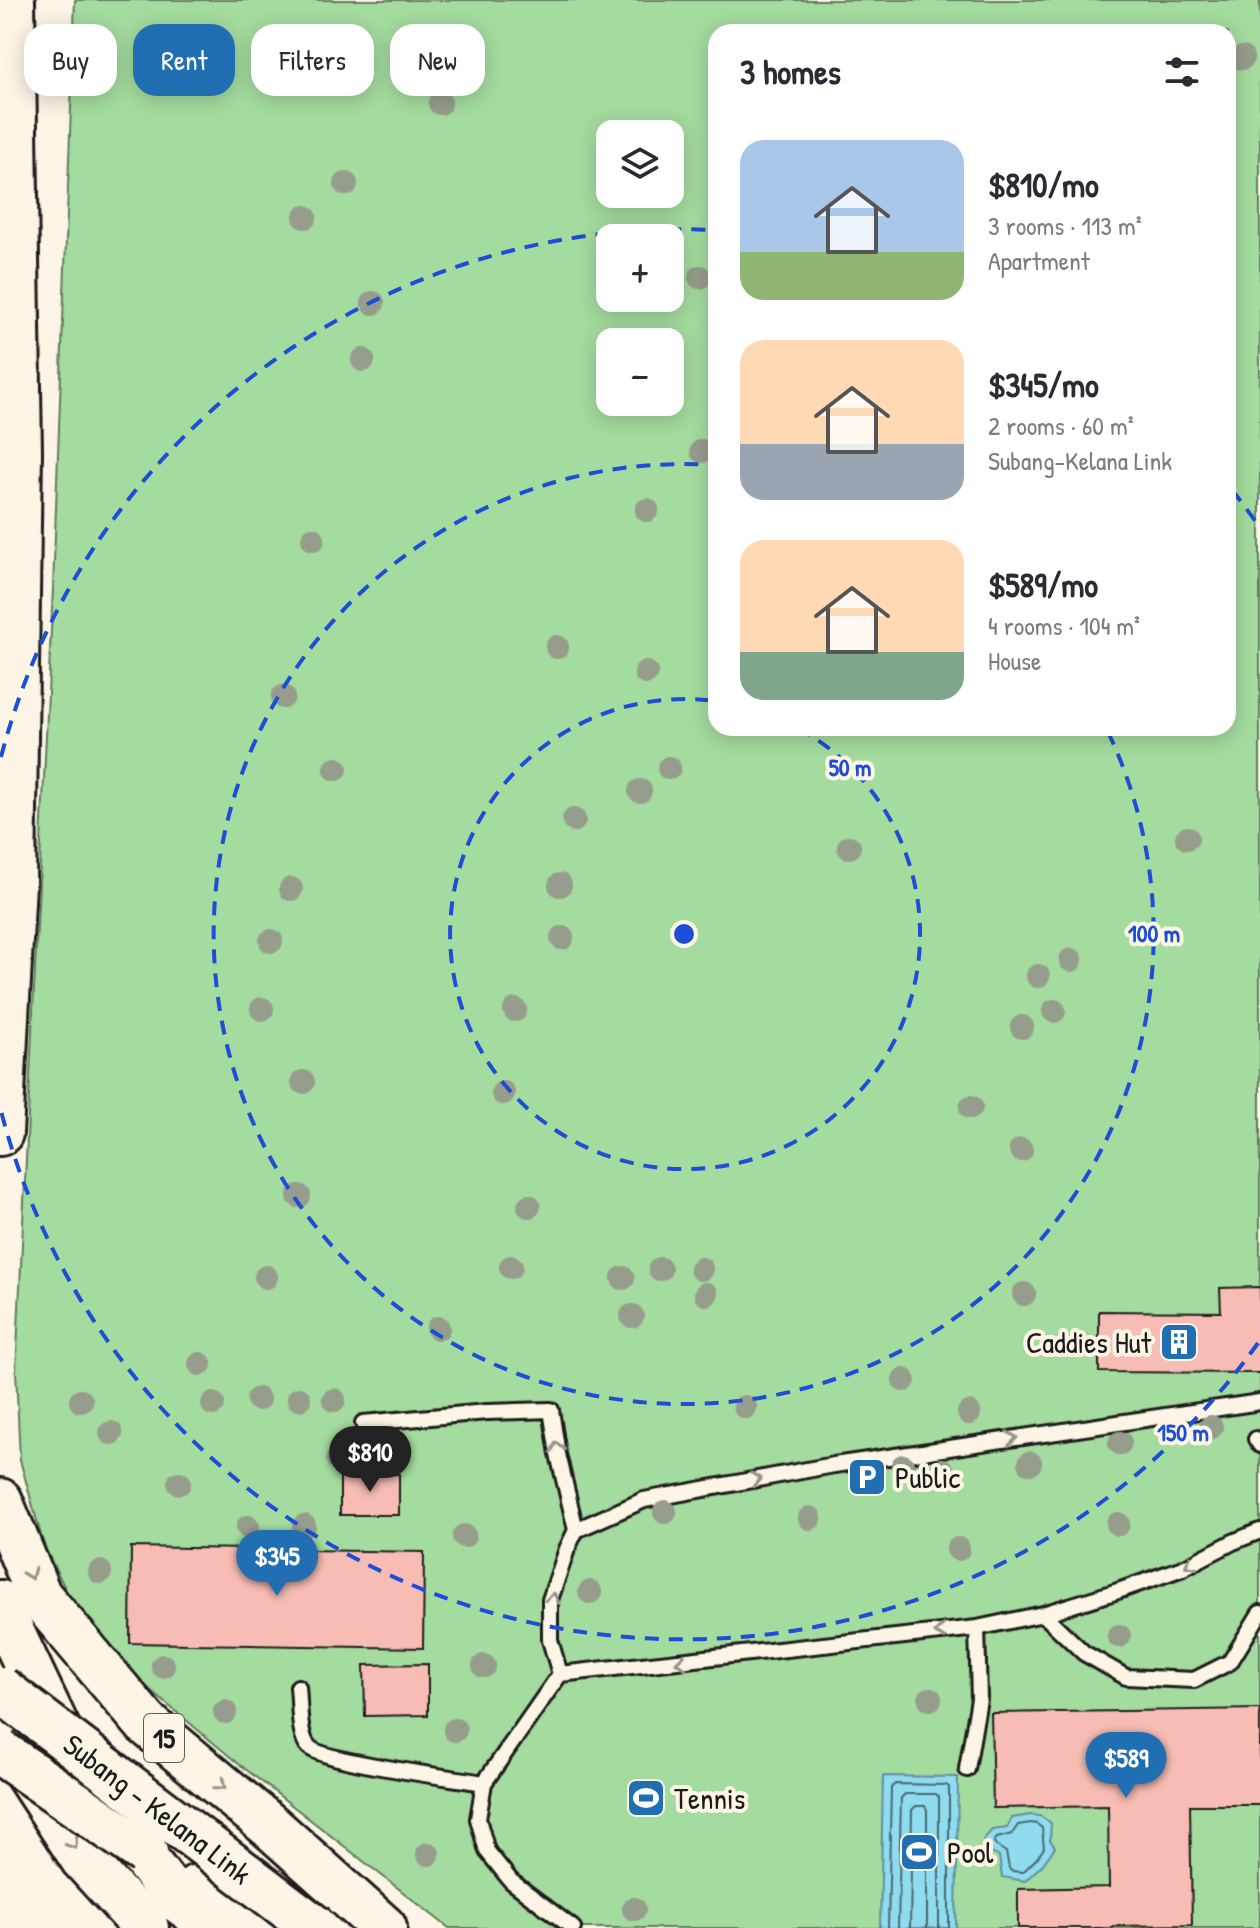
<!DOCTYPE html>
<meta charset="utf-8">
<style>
:root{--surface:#fff;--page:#f2f2f3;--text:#2b2b33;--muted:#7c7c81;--accent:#1f6fb2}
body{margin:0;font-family:"Patrick Hand",sans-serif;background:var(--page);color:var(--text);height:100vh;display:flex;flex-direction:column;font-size:30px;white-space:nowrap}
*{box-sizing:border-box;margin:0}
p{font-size:26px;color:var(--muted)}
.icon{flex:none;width:44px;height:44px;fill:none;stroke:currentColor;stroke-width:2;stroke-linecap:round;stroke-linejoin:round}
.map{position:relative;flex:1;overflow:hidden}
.sheet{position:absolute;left:708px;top:24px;width:528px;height:712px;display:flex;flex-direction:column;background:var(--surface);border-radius:24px;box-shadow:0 4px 20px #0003}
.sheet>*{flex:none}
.top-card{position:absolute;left:24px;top:24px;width:564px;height:72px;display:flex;gap:16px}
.buttons{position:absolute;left:596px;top:120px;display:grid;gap:16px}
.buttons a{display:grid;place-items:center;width:88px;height:88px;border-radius:16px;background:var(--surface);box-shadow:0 4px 20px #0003;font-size:40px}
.price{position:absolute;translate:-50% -68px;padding:0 18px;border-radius:28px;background:var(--accent);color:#fff;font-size:26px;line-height:52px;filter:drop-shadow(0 2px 4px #0008)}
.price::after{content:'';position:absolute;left:50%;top:48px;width:24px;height:18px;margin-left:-12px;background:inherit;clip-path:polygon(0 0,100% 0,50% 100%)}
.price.current{background:#222;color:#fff}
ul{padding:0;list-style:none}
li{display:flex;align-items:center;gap:24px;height:200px;padding:0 32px}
li span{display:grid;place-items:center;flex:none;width:224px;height:160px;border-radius:24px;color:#555}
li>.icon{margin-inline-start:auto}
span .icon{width:96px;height:96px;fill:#fffc;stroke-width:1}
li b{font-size:34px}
h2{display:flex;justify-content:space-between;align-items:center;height:96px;padding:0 32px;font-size:34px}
.chip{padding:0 28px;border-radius:24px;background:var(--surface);box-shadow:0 4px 20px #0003;font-size:28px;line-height:72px}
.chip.current{background:var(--accent);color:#fff}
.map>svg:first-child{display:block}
.green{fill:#a4db9e;stroke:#607c5d;stroke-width:2;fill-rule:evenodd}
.water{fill:#8fdbef;stroke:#618f9b;stroke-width:2}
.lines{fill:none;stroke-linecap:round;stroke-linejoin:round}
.shore{stroke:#4a6870;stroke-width:2}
.building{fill:#f7bcb3;stroke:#1c1c1c;stroke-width:2}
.lane-casing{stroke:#1c1c1c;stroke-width:20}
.primary-casing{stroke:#1c1c1c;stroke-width:50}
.highway-casing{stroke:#1c1c1c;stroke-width:50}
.lane{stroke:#fcf5e5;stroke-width:14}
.primary{stroke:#fcf5e5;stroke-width:44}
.highway{stroke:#fcf5e5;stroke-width:44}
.primary-bridge-casing{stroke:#1c1c1c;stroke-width:50;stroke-linecap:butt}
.highway-bridge-casing{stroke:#1c1c1c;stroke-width:50;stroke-linecap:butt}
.primary-bridge{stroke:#fcf5e5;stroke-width:44}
.highway-bridge{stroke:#fcf5e5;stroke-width:44}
.tree{fill:#979d8c}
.oneway{stroke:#97938b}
.ring{fill:none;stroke:#1d4ed8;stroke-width:4;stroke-dasharray:14 10}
.labels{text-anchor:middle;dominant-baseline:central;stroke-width:8;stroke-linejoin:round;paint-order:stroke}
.shield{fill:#fcf5e5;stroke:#5f5d58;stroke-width:2}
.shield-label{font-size:28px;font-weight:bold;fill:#1c1c1c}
.poi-label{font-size:30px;fill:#1c1c1c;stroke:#fcf5e5;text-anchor:start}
.street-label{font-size:30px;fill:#1c1c1c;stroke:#fcf5e5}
.centre{fill:#1d4ed8;stroke:#fcf5e5;stroke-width:4}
.ring-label{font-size:24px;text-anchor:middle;font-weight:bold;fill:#1d4ed8;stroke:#fcf5e5;stroke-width:8;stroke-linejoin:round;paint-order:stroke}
</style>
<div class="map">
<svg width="1260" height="1928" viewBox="0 0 1260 1928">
<rect width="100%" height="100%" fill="#fcf5e5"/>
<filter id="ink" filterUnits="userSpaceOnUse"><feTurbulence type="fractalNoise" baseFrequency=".0125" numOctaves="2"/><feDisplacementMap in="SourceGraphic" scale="16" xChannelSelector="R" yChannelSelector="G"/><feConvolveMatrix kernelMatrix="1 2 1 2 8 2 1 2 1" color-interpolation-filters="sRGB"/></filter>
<g filter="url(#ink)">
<!-- green -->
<path class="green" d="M75 0H1260V1928H449L239 1764 127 1671 77 1612 44 1546 20 1460 16 1371 53 588ZM716 32H1228V728H716ZM610 134H670V194H610ZM610 238H670V298H610ZM610 342H670V402H610Z"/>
<!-- water -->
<path class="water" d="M883 1776 958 1777 956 1928H880Z
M1030 1815 1040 1816 1051 1823 1050 1840 1055 1847 1043 1864 1025 1881 1002 1877 999 1856 986 1852 983 1840 992 1830 1007 1828 1012 1818Z"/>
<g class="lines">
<!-- shore -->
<path class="shore" d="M1031 1823 1037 1824 1042 1828 1044 1848 1037 1858 1023 1872 1011 1871 1009 1868 1006 1852 995 1845 994 1841 997 1838 1012 1834 1018 1825Z
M888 1928 891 1788 895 1784 946 1785 949 1787V1928
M898 1928 901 1798 905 1794H936L939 1797V1928
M910 1928 912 1810 916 1806H925L927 1810V1928"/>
</g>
<!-- building -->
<path class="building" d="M1260 1287V1373L1099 1372V1311L1221 1312 1220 1288Z
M340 1474H399V1515H340Z
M131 1547 424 1552 423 1648 130 1643Z
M428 1664V1715L365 1716 364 1665Z
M1260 1709V1805H1190L1192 1925 1113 1926V1928H1018V1889L1109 1887 1108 1806 993 1808 991 1713Z"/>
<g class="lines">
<!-- lane casing -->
<g class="lane-casing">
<path id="lane" d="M363 1423 487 1412 551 1410 558 1454 576 1530
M1256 1439 1260 1445
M1043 1614 1084 1653 1126 1677 1194 1680 1230 1662 1260 1613
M560 1674 550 1640V1600L567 1549 576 1530 644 1500 834 1465 1260 1402
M298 1687C300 1703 298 1736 309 1747 323 1762 456 1778 484 1783
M967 1769 979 1699 977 1628
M573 1928 511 1881 487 1851 478 1819 484 1783 560 1674 977 1628 1043 1614 1118 1591 1183 1568 1233 1542 1260 1531"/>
</g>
<!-- primary casing -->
<g class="primary-casing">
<path id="primary" d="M0 1133 13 883 19 452 12 0
M0 1501 39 1596 146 1723 270 1826 384 1928"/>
</g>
<!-- highway casing -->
<g class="highway-casing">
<path id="highway" d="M0 1603 4 1616 77 1770 175 1898 216 1928
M23 1767 83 1859 146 1928
M197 1887 258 1928"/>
</g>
<!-- lane -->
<use href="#lane" class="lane"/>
<!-- primary -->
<use href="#primary" class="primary"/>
<!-- highway -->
<use href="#highway" class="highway"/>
<!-- primary-bridge casing -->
<g class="primary-bridge-casing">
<g id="primary-bridge">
<path id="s1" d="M0 1689 315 1928"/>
</g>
</g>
<!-- highway-bridge casing -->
<g class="highway-bridge-casing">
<path id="highway-bridge" d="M0 1752 145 1852"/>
</g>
<!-- primary-bridge -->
<use href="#primary-bridge" class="primary-bridge"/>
<!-- highway-bridge -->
<use href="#highway-bridge" class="highway-bridge"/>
</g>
<!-- trees -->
<g class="tree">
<circle cx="419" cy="45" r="12"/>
<circle cx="1242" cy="58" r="12"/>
<circle cx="440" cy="103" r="12"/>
<circle cx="346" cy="184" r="12"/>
<circle cx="305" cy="217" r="12"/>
<circle cx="700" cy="277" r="12"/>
<circle cx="373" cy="303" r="12"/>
<circle cx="363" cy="360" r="12"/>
<circle cx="702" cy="451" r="12"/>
<circle cx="647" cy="510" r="12"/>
<circle cx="313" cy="539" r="12"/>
<circle cx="557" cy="647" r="12"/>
<circle cx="646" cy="673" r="12"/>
<circle cx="283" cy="697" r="12"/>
<circle cx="669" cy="768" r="12"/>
<circle cx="336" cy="769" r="12"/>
<circle cx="640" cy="791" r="12"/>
<circle cx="574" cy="820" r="12"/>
<circle cx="1187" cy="838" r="12"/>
<circle cx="849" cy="847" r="12"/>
<circle cx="560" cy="885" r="12"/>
<circle cx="291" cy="889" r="12"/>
<circle cx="562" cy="938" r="12"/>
<circle cx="271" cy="941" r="12"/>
<circle cx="1071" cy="960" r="12"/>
<circle cx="1038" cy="976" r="12"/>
<circle cx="262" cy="1009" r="12"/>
<circle cx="515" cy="1010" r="12"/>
<circle cx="1054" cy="1011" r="12"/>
<circle cx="1022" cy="1027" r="12"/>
<circle cx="303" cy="1082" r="12"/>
<circle cx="503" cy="1093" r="12"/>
<circle cx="971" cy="1107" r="12"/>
<circle cx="1021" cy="1150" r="12"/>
<circle cx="299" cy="1196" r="12"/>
<circle cx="529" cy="1206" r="12"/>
<circle cx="511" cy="1267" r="12"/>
<circle cx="660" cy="1269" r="12"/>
<circle cx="701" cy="1269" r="12"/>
<circle cx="266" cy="1277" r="12"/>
<circle cx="623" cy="1278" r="12"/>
<circle cx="706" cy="1294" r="12"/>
<circle cx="1024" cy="1294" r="12"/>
<circle cx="632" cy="1316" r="12"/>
<circle cx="438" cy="1328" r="12"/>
<circle cx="200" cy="1364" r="12"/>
<circle cx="904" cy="1380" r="12"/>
<circle cx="258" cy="1399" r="12"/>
<circle cx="299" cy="1399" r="12"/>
<circle cx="334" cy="1400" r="12"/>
<circle cx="81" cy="1401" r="12"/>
<circle cx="213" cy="1404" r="12"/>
<circle cx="745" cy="1407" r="12"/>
<circle cx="969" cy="1413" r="12"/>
<circle cx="1211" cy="1427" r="12"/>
<circle cx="111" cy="1433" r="12"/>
<circle cx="1120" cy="1443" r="12"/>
<circle cx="338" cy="1459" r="12"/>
<circle cx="1030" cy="1463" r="12"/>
<circle cx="903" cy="1466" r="12"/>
<circle cx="942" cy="1470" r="12"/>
<circle cx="179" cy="1483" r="12"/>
<circle cx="665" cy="1512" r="12"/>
<circle cx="810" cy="1518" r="12"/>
<circle cx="1118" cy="1524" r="12"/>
<circle cx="304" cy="1526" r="12"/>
<circle cx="248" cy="1527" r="12"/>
<circle cx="464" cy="1536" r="12"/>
<circle cx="958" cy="1549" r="12"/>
<circle cx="100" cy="1572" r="12"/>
<circle cx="590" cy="1592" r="12"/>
<circle cx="1119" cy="1636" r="12"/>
<circle cx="163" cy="1666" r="12"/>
<circle cx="484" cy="1666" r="12"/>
<circle cx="930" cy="1699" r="12"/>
<circle cx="225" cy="1712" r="12"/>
<circle cx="455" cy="1730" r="12"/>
<circle cx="428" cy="1854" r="12"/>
<circle cx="634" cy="1909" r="12"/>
</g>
<!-- one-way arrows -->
<defs><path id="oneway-chevron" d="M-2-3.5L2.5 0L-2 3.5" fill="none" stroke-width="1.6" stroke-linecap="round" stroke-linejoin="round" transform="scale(2)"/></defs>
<g class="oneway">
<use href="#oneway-chevron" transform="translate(1012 1438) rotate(-8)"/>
<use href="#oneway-chevron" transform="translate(557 1447) rotate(-102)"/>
<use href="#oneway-chevron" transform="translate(756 1479) rotate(-10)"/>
<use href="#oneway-chevron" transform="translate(1190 1564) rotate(154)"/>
<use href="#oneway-chevron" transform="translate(30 1574) rotate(68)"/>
<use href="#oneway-chevron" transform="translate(553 1598) rotate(-79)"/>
<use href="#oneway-chevron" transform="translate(940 1632) rotate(173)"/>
<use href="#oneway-chevron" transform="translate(681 1662) rotate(174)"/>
<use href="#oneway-chevron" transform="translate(221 1785) rotate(40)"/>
<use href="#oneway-chevron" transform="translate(73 1844) rotate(57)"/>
</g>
</g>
<!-- distance rings -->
<g class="ring">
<path d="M798 728A235 235 0 1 1 715 701"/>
<path d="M1108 732A470 470 0 1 1 713 465"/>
<path d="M1258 1343A705 705 0 0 1 1 1111M1 757A705 705 0 0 1 715 230M1232 490A705 705 0 0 1 1258 525"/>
</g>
<!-- icons -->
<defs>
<g id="building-square" transform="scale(2)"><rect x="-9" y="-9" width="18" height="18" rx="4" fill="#1f6fb2" stroke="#fcf5e5"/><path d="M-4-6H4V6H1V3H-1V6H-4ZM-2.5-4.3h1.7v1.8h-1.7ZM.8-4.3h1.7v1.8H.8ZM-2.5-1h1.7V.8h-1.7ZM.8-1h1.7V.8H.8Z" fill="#fff"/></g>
<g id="parking-square" transform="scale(2)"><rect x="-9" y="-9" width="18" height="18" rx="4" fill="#1f6fb2" stroke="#fcf5e5"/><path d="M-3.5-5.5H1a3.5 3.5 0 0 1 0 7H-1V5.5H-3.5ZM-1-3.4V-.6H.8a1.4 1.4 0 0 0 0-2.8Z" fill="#fff"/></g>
<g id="stadium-square" transform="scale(2)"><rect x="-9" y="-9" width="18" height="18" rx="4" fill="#1f6fb2" stroke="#fcf5e5"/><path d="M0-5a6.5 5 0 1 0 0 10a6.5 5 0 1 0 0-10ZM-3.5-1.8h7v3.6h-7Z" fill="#fff"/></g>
</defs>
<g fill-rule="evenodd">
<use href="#building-square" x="1179" y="1342"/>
<use href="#parking-square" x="867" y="1477"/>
<use href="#stadium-square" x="646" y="1798"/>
<use href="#stadium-square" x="919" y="1852"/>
</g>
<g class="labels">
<!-- shield labels -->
<rect class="shield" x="144" y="1714" width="40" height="48" rx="6"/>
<g class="shield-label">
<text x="164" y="1738">15</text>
</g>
<!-- poi labels -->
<g class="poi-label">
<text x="1151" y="1342" text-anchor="end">Caddies Hut</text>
<text x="895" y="1477">Public</text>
<text x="674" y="1798">Tennis</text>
<text x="947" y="1852">Pool</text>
</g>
<!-- street labels -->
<g class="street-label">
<text stroke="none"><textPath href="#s1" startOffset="198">Subang - Kelana Link</textPath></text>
</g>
</g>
<circle cx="684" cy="934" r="12" class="centre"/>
<g class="ring-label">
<text x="850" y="776">50 m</text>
<text x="1154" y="942">100 m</text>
<text x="1183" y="1441">150 m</text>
</g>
</svg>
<div class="buttons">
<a><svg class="icon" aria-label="layers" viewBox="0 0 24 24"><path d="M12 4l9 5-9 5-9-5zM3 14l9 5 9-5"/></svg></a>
<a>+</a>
<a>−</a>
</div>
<b class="price current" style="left:370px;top:1494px">$810</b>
<b class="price" style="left:277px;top:1598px">$345</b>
<b class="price" style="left:1126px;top:1800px">$589</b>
<div class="top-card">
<a class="chip">Buy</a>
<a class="chip current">Rent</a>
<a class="chip">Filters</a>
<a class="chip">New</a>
</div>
<section class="sheet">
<h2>3 homes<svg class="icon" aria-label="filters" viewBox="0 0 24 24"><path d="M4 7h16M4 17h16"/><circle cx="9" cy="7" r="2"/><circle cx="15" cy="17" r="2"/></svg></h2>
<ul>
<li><span style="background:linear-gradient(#a9c7e8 70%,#8fb573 0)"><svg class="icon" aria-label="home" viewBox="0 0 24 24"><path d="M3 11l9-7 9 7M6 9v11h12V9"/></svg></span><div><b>$810/mo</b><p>3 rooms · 113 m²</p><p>Apartment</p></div></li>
<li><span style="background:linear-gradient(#ffd9b3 65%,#9aa5b1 0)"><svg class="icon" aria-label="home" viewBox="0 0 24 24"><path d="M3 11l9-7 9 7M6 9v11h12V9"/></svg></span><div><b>$345/mo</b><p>2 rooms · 60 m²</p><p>Subang-Kelana Link</p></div></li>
<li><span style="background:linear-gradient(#ffd9b3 70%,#7fa58c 0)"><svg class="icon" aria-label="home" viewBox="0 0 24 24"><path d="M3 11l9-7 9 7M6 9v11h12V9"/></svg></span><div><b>$589/mo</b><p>4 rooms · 104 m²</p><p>House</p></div></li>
</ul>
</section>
</div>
